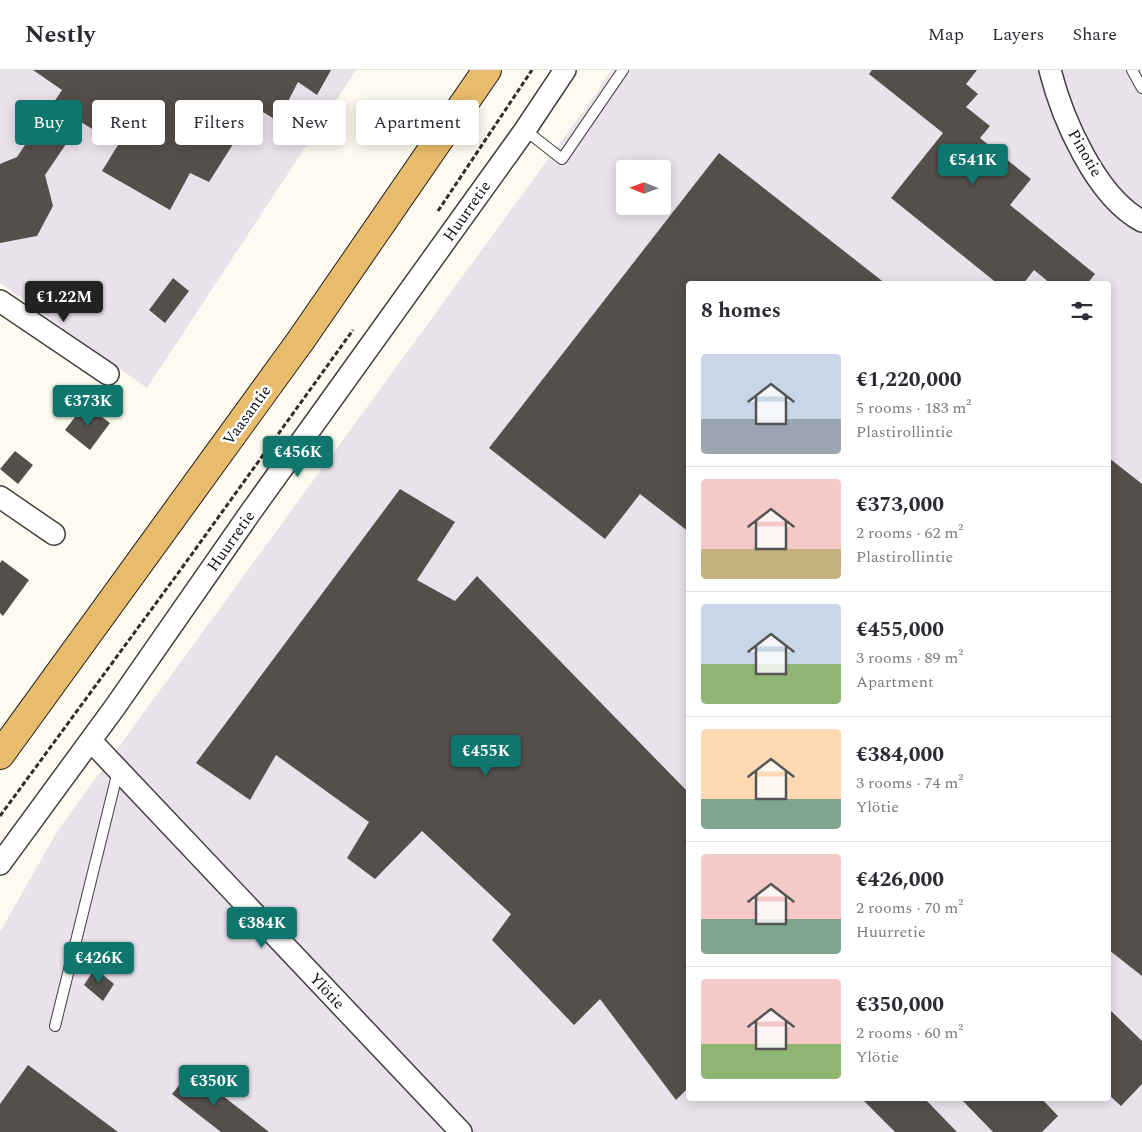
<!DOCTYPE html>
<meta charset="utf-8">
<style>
:root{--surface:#fff;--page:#f2f2f3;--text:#2b2b33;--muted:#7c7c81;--line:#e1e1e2;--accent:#0f766e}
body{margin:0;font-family:Spectral,serif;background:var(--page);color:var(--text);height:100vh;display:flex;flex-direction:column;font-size:19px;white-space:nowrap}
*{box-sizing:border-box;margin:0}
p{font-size:16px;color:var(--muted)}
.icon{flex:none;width:28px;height:28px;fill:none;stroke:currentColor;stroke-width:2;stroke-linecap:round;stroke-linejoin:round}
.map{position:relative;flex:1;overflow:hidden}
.sheet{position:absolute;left:686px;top:211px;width:425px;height:820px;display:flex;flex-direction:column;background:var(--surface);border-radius:5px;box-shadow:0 2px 12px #0003}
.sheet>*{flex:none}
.banner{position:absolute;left:15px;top:30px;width:475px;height:45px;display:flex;gap:10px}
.needle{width:32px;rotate:271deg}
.fabs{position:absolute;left:616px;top:90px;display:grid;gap:10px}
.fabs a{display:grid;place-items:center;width:55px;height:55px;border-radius:5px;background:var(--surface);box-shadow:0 2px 12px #0003;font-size:25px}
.price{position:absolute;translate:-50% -42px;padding:0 11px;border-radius:5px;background:var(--accent);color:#fff;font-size:16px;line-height:32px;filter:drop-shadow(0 1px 2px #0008)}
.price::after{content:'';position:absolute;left:50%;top:30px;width:15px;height:11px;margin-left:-8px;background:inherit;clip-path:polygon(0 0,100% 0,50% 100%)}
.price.current{background:#222;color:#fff}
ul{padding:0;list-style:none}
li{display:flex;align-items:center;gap:15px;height:125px;padding:0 15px}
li+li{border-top:1px solid var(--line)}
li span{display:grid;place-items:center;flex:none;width:140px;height:100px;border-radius:5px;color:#555}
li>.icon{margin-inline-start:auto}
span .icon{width:60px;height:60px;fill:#fffc;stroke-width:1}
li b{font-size:21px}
h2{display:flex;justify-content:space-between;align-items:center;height:60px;padding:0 15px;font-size:21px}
.chip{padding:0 18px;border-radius:5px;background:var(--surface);box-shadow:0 2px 12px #0003;font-size:18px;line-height:45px}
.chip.current{background:var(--accent);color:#fff}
header{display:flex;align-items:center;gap:30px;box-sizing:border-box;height:70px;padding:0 25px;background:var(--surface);border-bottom:1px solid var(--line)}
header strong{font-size:24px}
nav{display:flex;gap:28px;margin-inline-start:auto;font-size:18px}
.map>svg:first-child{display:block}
.industrial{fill:#eae2eb;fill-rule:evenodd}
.building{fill:#554f4b}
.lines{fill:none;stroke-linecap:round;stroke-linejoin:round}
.service-casing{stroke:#404040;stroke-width:12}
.minor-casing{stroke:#404040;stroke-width:24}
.trunk-casing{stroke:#1e1e1e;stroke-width:30}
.path{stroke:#2f2f2f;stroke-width:3;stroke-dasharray:5 2.5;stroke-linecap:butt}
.service{stroke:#fff;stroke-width:10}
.minor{stroke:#fff;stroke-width:21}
.trunk{stroke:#e8bc6c;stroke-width:28}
.labels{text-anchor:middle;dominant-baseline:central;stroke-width:5;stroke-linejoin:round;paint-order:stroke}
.street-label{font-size:16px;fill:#0d0d0d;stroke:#fff}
</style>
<header>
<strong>Nestly</strong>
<nav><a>Map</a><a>Layers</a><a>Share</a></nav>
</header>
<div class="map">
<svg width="1142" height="1062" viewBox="0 0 1142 1062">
<rect width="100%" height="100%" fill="#fdfbef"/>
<!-- industrial -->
<path class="industrial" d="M0 0H356L147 318 0 213Z
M611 0H1142V1062H0V862L58 760 595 25ZM625 99H662V136H625ZM689 214H1109V1029H689Z"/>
<!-- building -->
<path class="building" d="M33 0H331L317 25 298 12 278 51 256 38 209 112 190 103 170 140 102 101 118 75 81 52 45 105 53 136 37 166 0 173V94L17 87 62 20Z
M872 0H977L966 14 978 24 966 37 990 56 980 68 1031 109 1010 135 1095 204 1087 214H1051L1034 200 1023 214H998L891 128 943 63 869 4Z
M719 83 886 214H689V462L640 424 605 469 489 378Z
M173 208 189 221 165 253 149 240Z
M85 334 110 353 90 380 65 360Z
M15 381 33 395 18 414 0 399Z
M1109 388 1142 414V906L1109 880Z
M400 419 455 452 417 510 455 531 477 506 689 723V1017L676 1030 600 929 574 955 492 870 511 844 422 761 375 809 347 788 369 752 276 685 250 730 196 693Z
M2 490 29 510 3 546 0 543V493Z
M95 898 114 914 103 931 84 915Z
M1109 939 1142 971V1014L1121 1036 1109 1025Z
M28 995 118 1062H0V1034Z
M191 1001 269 1062H221L172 1024Z
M862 1029H925L957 1062H895Z
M961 1029H1042L1058 1046 1042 1062H993Z"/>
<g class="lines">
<!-- service casing -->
<g class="service-casing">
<path id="service" d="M1132 0 1142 18
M525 60 562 89 623 0
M55 956 118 701"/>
</g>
<!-- minor casing -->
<g class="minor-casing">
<path id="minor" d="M1050 0C1062 48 1096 127 1142 151
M0 231 108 304
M0 427 54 464
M91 671 461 1062
M0 794 115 637 250 443 525 60 565 0"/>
</g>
<!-- trunk casing -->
<g class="trunk-casing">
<path id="trunk" d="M0 685 301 270 487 0"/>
</g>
<!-- path -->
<path class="path" d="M438 141 532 0
M0 746 184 495 353 260"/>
<!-- service -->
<use href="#service" class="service"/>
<!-- minor -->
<use href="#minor" class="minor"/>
<!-- trunk -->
<use href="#trunk" class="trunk"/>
</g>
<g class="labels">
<!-- street labels -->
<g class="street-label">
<text transform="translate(1085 83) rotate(60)">Pinotie</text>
<text transform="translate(467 141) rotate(-55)">Huurretie</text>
<text transform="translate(247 345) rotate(-54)">Vaasantie</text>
<text transform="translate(231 471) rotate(-55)">Huurretie</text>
<text transform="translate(327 921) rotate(47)">Ylötie</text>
</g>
</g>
</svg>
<div class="fabs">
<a><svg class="needle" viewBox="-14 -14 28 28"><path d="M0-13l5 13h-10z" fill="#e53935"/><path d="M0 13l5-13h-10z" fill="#7c7c81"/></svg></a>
</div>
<b class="price" style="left:973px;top:116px">€541K</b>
<b class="price current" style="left:64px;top:253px">€1.22M</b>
<b class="price" style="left:88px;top:357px">€373K</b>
<b class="price" style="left:298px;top:408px">€456K</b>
<b class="price" style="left:486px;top:707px">€455K</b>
<b class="price" style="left:262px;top:879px">€384K</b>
<b class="price" style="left:99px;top:914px">€426K</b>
<b class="price" style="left:214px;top:1037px">€350K</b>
<div class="banner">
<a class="chip current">Buy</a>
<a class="chip">Rent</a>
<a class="chip">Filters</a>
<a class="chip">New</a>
<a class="chip">Apartment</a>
</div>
<section class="sheet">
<h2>8 homes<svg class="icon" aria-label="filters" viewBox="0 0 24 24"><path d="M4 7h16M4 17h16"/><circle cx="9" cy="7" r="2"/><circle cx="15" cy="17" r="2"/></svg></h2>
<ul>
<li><span style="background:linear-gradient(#c9d6e8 65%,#9aa5b1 0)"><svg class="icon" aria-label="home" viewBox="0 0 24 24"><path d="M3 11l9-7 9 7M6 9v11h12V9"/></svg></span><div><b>€1,220,000</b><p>5 rooms · 183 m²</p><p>Plastirollintie</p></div></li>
<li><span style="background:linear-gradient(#f6c9c9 70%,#c2b280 0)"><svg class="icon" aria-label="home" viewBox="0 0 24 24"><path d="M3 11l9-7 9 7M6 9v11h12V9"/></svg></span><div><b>€373,000</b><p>2 rooms · 62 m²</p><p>Plastirollintie</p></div></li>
<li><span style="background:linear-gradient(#c9d6e8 60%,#8fb573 0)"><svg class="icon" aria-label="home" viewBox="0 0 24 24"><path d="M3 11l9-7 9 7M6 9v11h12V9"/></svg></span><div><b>€455,000</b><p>3 rooms · 89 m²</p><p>Apartment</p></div></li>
<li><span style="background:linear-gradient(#ffd9b3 70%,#7fa58c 0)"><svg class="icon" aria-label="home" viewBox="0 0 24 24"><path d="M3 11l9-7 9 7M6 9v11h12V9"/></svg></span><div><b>€384,000</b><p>3 rooms · 74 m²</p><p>Ylötie</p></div></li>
<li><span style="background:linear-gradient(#f6c9c9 65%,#7fa58c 0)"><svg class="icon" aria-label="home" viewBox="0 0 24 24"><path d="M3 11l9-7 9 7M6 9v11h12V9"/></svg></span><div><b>€426,000</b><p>2 rooms · 70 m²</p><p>Huurretie</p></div></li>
<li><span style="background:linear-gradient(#f6c9c9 65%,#8fb573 0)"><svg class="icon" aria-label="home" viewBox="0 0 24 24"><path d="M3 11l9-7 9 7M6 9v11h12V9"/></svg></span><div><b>€350,000</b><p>2 rooms · 60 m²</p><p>Ylötie</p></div></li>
</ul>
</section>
</div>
